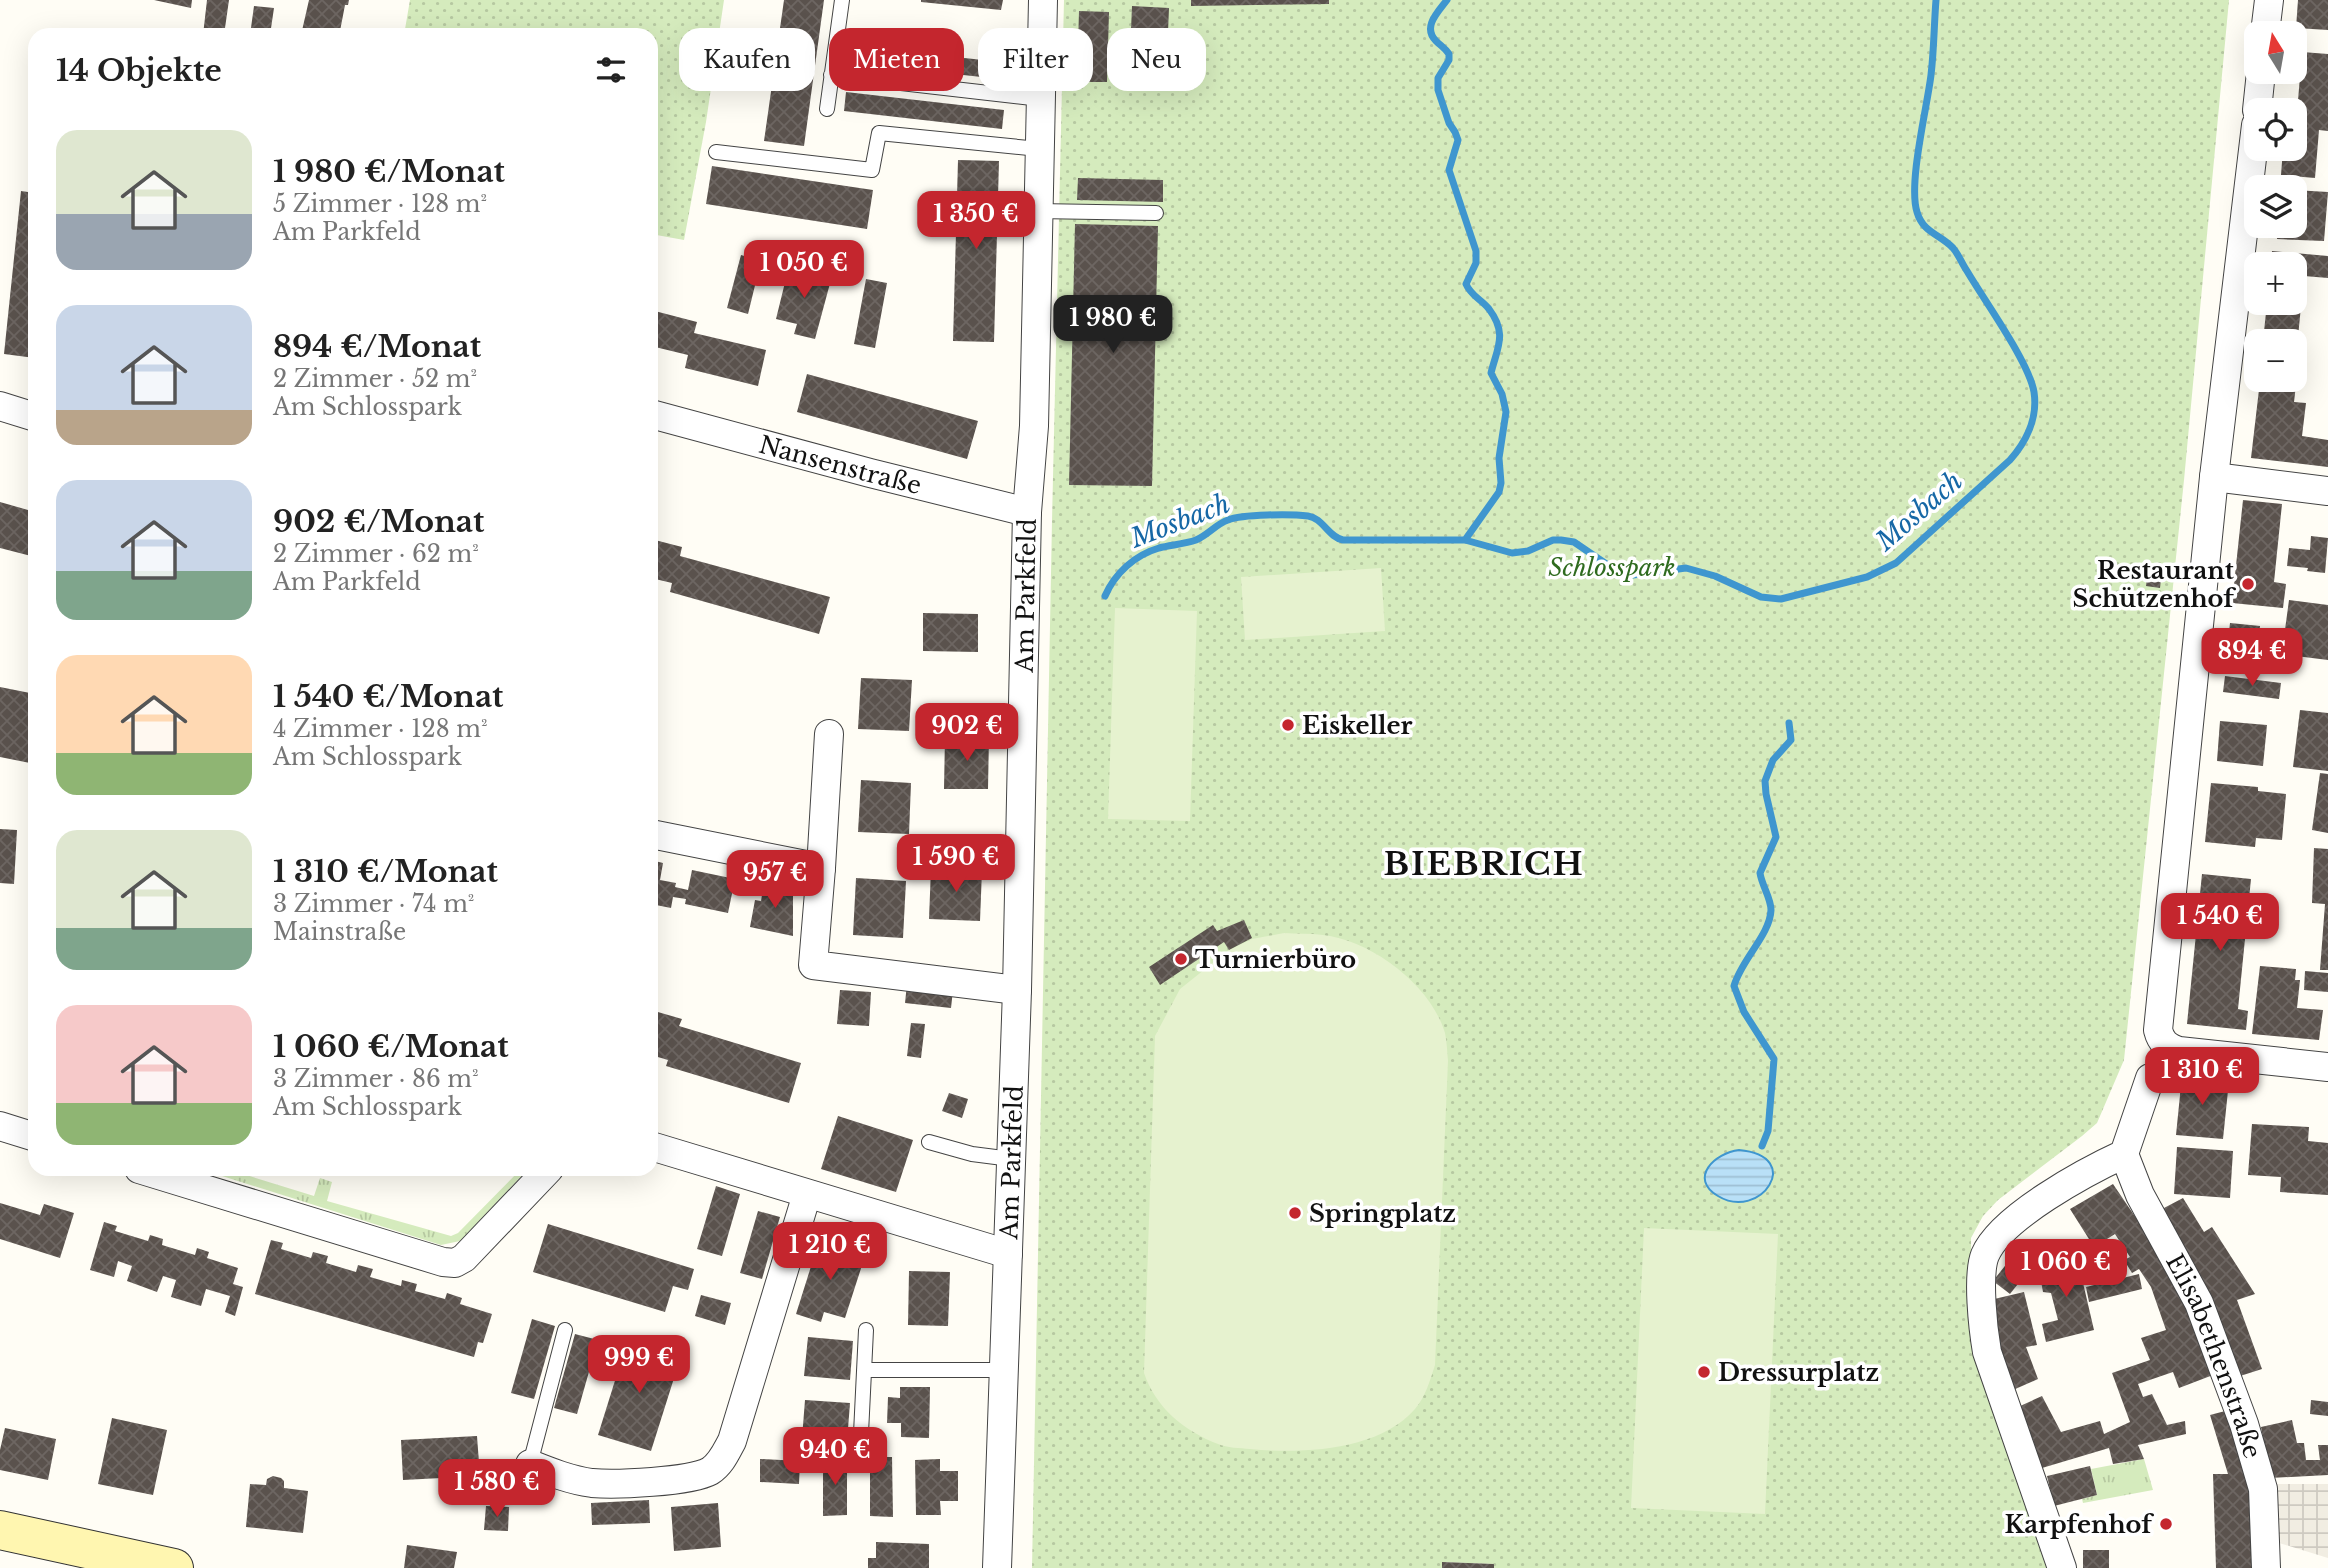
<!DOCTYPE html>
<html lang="de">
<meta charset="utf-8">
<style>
:root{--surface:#fff;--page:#f6f6f6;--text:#222;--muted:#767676;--accent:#c4262e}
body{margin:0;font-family:"Libre Baskerville",serif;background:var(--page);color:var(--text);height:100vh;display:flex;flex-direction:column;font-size:26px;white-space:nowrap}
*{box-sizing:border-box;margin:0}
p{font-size:23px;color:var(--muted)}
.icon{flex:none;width:38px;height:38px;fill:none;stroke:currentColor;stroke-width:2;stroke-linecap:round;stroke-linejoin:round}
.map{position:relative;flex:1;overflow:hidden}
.panel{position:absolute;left:28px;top:28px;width:630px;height:1148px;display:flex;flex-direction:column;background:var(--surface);border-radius:21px;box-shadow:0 7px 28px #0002}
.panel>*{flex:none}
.hud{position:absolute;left:679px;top:28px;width:665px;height:63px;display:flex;gap:14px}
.needle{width:46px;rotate:349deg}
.buttons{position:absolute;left:2244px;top:21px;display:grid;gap:14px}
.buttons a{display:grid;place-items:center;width:63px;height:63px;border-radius:14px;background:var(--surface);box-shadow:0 7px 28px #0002;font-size:35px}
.price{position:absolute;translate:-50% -60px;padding:0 16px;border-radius:14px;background:var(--accent);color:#fff;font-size:23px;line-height:46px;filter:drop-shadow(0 2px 4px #0008)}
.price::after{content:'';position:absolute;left:50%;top:42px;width:21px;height:16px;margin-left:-10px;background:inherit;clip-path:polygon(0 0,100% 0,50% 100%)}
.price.active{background:#222;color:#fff}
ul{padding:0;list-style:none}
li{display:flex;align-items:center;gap:21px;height:175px;padding:0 28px}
li span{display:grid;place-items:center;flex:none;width:196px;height:140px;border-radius:21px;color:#555}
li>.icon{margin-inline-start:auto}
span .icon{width:84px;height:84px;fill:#fffc;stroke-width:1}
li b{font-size:30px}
h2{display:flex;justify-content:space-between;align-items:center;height:84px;padding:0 28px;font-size:30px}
.chip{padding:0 24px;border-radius:21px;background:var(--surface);box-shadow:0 7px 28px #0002;font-size:24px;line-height:63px}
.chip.active{background:var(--accent);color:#fff}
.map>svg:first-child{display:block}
.grass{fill:url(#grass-tufts)}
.park{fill:url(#park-dots)}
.pitch{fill:#e6f2cf}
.plaza{fill:url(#plaza-grid)}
.water{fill:url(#water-rules);stroke:#3f96cf;stroke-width:2}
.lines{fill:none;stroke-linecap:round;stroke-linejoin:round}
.stream{stroke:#3f96cf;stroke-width:7}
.building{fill:url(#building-cross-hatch)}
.lane-casing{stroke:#444;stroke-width:16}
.street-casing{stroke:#444;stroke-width:30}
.secondary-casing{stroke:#333;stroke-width:40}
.lane{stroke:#fff;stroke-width:14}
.street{stroke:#fff;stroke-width:28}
.secondary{stroke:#fff6b0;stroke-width:38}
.poi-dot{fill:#c4262e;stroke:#fff;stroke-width:2.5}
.labels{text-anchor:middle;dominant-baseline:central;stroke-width:7;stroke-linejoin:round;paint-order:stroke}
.street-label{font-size:24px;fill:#111;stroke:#fff}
.park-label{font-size:24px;font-style:italic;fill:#2f6b1f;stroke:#fff}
.poi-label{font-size:24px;font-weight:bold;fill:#111;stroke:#fff;text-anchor:start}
.water-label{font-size:26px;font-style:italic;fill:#1768a6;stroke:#fff}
.district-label{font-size:32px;font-weight:bold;letter-spacing:2px;fill:#111;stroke:#fff}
</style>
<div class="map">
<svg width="2328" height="1568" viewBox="0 0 2328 1568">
<defs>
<pattern id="grass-tufts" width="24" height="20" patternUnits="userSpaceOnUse" patternTransform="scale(1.75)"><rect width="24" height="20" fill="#d5ebbd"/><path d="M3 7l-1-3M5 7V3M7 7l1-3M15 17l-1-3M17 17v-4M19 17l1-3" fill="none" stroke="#b6c8a1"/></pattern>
<pattern id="park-dots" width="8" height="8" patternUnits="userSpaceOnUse" patternTransform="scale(1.75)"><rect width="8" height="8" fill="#d5ebbd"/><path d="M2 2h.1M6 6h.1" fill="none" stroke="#b6c8a1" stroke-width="1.8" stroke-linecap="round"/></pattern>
<pattern id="plaza-grid" width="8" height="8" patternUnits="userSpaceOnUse" patternTransform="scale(1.75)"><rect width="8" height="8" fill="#f1ede2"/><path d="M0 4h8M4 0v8" fill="none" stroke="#cecac1"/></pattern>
<pattern id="water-rules" width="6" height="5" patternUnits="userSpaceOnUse" patternTransform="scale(1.75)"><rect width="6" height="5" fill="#b9e0f7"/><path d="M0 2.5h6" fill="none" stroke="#9ebfd3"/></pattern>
<pattern id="building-cross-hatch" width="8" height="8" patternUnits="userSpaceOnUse" patternTransform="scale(1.75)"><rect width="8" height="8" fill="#5a524d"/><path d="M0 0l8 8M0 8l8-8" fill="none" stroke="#6d6662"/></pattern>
</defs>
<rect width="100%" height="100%" fill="#fffdf5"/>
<!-- grass -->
<path class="grass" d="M200 1169H227L314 1196 320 1178 332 1182 327 1201 451 1236 458 1233 521 1169H528L460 1241 441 1245Z
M2144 1459 2153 1490 2083 1503 2082 1499 2097 1495 2091 1469Z"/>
<!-- park -->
<path class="park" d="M410 0H724L706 122 684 240 651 234V35H404Z
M1064 0H2229L2184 480 2124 1060 2097 1123 2082 1136 1998 1200 1983 1216 1971 1238 1972 1340 2050 1568H1494V1564L1442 1562V1568H1032L1052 521Z"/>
<!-- pitch -->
<path class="pitch" d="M1381 568 1385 631 1245 640 1241 577Z
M1115 608 1197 611 1190 821 1108 819Z
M1284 933C1297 934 1310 933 1323 935 1371 940 1431 985 1445 1033 1447 1042 1447 1052 1448 1061L1435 1365C1430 1380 1426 1396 1415 1409 1379 1451 1301 1454 1250 1449 1240 1448 1227 1448 1218 1444 1184 1431 1156 1408 1144 1373L1155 1036 1180 989 1229 950 1252 939Z
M1644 1228 1778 1234 1765 1514 1631 1508Z"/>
<!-- plaza -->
<path class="plaza" d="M2271 1484H2328V1558L2276 1542Z"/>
<!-- water -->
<path class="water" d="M1739 1150C1806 1156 1760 1222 1718 1196 1688 1178 1715 1153 1739 1150Z"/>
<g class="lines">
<!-- stream -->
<path class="stream" d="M1447 0C1438 12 1422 27 1436 41 1441 46 1445 48 1449 54V60L1438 78V90L1449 123 1455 132 1458 140 1449 170 1476 251V263L1466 284C1471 296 1481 299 1489 309 1508 334 1497 348 1491 373L1502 394 1506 412 1499 458 1501 483 1499 492 1465 540
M1105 596C1115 573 1135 555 1159 548 1171 545 1185 544 1196 540 1208 535 1216 524 1228 520 1242 514 1292 514 1308 516 1323 518 1328 537 1343 540H1465L1512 553 1528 551 1553 540H1561L1574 542 1618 572 1633 575 1686 568 1715 576 1761 597 1781 599 1867 577 1896 563 2010 460C2026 442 2038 418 2034 392 2029 362 1984 300 1967 271 1962 264 1959 255 1953 248 1940 234 1923 233 1917 212 1908 183 1927 108 1931 75 1934 50 1934 25 1936 0
M1762 1146 1768 1131 1774 1059 1744 1012 1734 986C1741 960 1770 935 1771 910 1771 898 1762 886 1760 873L1776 837 1766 794 1765 781 1773 760 1791 740 1789 723"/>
</g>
<!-- building -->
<path class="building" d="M154 0H192L191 8Z
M207 0H229L224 35H203Z
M309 0H349L348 5H345L340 31 338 30 337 35H301Z
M784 0H824L804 146 764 141Z
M921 0H1003L1001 10 921 2Z
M1191 0H1329V4L1191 6Z
M2298 0H2328V30L2296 28Z
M254 6 274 8 270 35H250Z
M1132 6 1169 8 1166 80 1129 79Z
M1079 11 1109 12 1107 82H1077Z
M855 46 1001 62 1000 79 853 63Z
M2302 52 2328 54V131L2319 130 2315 178 2281 175 2283 149H2294Z
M846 92 1004 110 1002 129 844 111Z
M958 160 999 161 994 342 953 341Z
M712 166 873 190 867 229 706 204Z
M1078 178 1163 180V202L1077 200Z
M2294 190 2328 192 2324 241 2277 239 2278 226H2294Z
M21 191 35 193V358L4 354Z
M1075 224 1158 226 1152 486 1069 485Z
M2272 251 2328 256V278L2304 276 2296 357H2294V341H2263L2267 303H2294V264H2271Z
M741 255 761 261 748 314 727 308Z
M789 266 832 276 815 339 794 334 797 324 776 319Z
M866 279 887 283 875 348 854 344Z
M651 310 697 322 694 333 766 350 758 386 685 368 688 355 651 346Z
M807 374 978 421 967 459 797 412Z
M2260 381 2296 385 2294 402 2306 403 2302 436 2328 440V467L2251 458Z
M2243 500 2282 504 2274 582 2286 584 2283 608 2232 603Z
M0 502 35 512V557L0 548Z
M2311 536 2328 538 2325 573 2307 571 2308 568 2287 566 2289 548 2310 550Z
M651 539 682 547 680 556 830 597 819 634 670 592 672 583 651 578Z
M2148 569 2162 571 2160 588 2146 586Z
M2289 600 2328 605V660L2272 653 2274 636 2284 637Z
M923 613 978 614V652L923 651Z
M2230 623 2260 626 2255 670 2225 666Z
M2225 676 2281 683 2279 699 2223 692Z
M861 678 912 680 909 731 858 729Z
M0 687 35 694V764L0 757Z
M2300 710 2328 713V771L2293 767Z
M2220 721 2267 725 2263 766 2217 761Z
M945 737H989L988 789H944Z
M2320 773 2328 774V833L2312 830Z
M861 780 911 783 909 834 858 832Z
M2211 783 2258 787V791L2286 794 2282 840 2256 838 2255 847 2205 842Z
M0 829 17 830 14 884 0 883Z
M2314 848 2328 849V970H2320L2325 904 2312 903Z
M651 860 663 863 660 880 676 883 675 887 688 890 692 870 735 879 728 913 685 904 686 899 673 897 671 908 651 904Z
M931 868 982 870 980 921 929 919Z
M2202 874 2251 879 2238 1009 2248 1011 2246 1030 2187 1024Z
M856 878 906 881 903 938 853 935Z
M767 882 787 886 786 888 793 890V936L750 927 755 900 761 901 762 895H764Z
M1244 920 1252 938 1229 950 1224 942 1160 985 1149 967 1213 925 1217 931Z
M2260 966 2296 969 2295 980H2300L2297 1008 2323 1010 2319 1040 2252 1034Z
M2305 971 2328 973V992L2304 990Z
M907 984 953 990 951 1008 905 1003Z
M840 990 871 992 869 1026 837 1024Z
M651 1010 682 1019 679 1026 801 1063 789 1103 666 1066 668 1060 651 1055Z
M911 1023 925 1024 921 1058 907 1056Z
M2182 1075 2229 1081 2223 1139 2176 1135Z
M949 1093 968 1099 962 1118 942 1111Z
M838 1116 913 1140 896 1192 821 1169Z
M2252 1124 2309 1127 2308 1141 2328 1143V1195L2280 1192 2281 1177 2248 1175Z
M2177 1147 2233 1151 2230 1198 2174 1194Z
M2113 1184 2176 1277 2213 1375 2179 1388 2173 1372 2138 1384 2143 1397 2152 1394 2167 1425 2185 1421 2186 1434 2138 1445 2144 1459 2113 1464 2109 1448 2042 1468 2033 1440 2018 1407 2042 1396 2061 1432 2100 1421 2104 1434 2130 1422 2112 1373 2150 1360 2141 1338 2166 1330 2151 1287 2139 1269 2132 1273 2124 1260 2130 1257 2115 1234 2094 1247 2070 1209Z
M716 1186 740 1194 722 1256 697 1249Z
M2183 1198 2204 1232 2212 1227 2255 1294 2237 1300 2262 1369 2237 1377 2161 1215 2164 1208Z
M0 1203 40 1215 44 1204 74 1213 60 1258 0 1239Z
M758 1211 780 1217 762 1279 740 1273Z
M104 1222 117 1226 115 1231 148 1241 150 1235 163 1239 162 1245 195 1255 197 1248 209 1252 207 1258 238 1268 233 1284 243 1287 235 1316 225 1312 230 1296 206 1289 201 1306 171 1297 176 1280 163 1276 157 1292 127 1281 132 1266 118 1261 114 1277 90 1270Z
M548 1224 694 1269 688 1290 673 1286 665 1312 533 1272Z
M271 1240 283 1243 281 1249 311 1258 313 1252 328 1256 326 1263 356 1272 358 1265 373 1269 370 1277 401 1286 402 1280 417 1284 415 1291 445 1299 447 1293 462 1298 460 1304 492 1314 483 1343 478 1342 474 1357 255 1294Z
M819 1241 865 1256 845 1318 824 1312 821 1322 796 1314Z
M2012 1257 2029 1270 2010 1294 1993 1281Z
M2077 1257 2094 1330 2046 1342 2042 1324 2058 1320 2051 1293 2043 1292 2038 1265Z
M909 1271 950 1272 948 1326 908 1325Z
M2139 1274 2142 1289 2089 1302 2086 1287Z
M2024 1292 2037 1345 2026 1347 2038 1379 2013 1390 2000 1358 2002 1353 1990 1300Z
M701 1295 731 1303 725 1325 695 1316Z
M532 1319 555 1326 534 1399 511 1393Z
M575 1334 598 1340 577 1414 554 1408Z
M808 1337 853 1341 850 1380 804 1376Z
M628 1339 681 1356 651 1451 598 1435Z
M900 1387H930L929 1438 901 1437V1423H887L888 1397 900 1398Z
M805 1400 850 1403 847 1442 802 1438Z
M2311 1400 2328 1402V1416L2310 1414Z
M2229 1410 2250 1473 2256 1568H2216L2213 1474H2228L2210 1415Z
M112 1418 167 1430 153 1495 98 1484Z
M2292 1420 2297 1443H2304L2306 1460H2320L2318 1445H2328V1475L2270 1478 2261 1427Z
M5 1428 56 1439 48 1480 0 1470V1450Z
M477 1436 480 1476 403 1480 401 1440Z
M870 1457H892L893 1517 870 1516Z
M823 1458H847V1515L823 1516Z
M760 1459 800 1461 799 1484 760 1482Z
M940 1459V1471H958V1501H940L941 1515H916L915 1460Z
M2090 1466 2097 1495 2054 1506 2047 1476Z
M273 1476 281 1478 284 1481V1488L308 1491 303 1533 246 1527 250 1484 266 1485 267 1479Z
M649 1500 650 1523 592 1525 591 1503Z
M718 1503 721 1547 674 1551 671 1507Z
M486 1506 509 1507 508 1531 484 1530Z
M876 1542 929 1544V1568H868V1558H876Z
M407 1545 457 1552 454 1568H404Z
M2083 1550H2109V1568H2083Z
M1442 1562 1494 1564V1568H1442Z"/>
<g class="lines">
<!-- lane casing -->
<g class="lane-casing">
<path id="lane" d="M831 75 1041 99
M827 109 842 0
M716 152 872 170 879 133 1039 149
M1037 211 1156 213
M929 1142 972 1154 1011 1159
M864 1370H1005
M860 1454 866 1330
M530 1464 565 1330"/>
</g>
<!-- street casing -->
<g class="street-casing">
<g id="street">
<path d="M2265 33 2269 0"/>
<path d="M2257 110 2261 72"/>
<path d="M2256 125 2214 477 2158 1030C2161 1042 2167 1047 2179 1051L2328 1067"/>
<path d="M0 406 35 417"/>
<path id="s1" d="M651 414 870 473 1027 512"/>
<path d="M2214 477 2328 491"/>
<path d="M651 834 821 868 813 965 1017 990"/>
<path d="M821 868 829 734"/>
<path d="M0 1126 35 1137"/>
<path d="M651 1146 1008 1254"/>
<path id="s2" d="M2124 1154 2140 1195 2199 1303 2244 1424 2263 1489 2266 1568"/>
<path d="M139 1169 443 1262 455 1263 464 1258 549 1169"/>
<path d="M530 1464C550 1472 570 1480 592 1483 615 1485 690 1482 710 1471 721 1464 726 1452 732 1441L807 1194"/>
<path id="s3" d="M997 1568 1017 990 1027 512 1034 426 1043 0"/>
<path d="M2062 1568 1987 1352C1983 1329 1977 1275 1985 1255 2001 1217 2087 1171 2124 1154L2150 1078"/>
</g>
</g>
<!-- secondary casing -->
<g class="secondary-casing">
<path id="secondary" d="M0 1530 174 1568"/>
</g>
<!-- lane -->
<use href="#lane" class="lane"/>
<!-- street -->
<use href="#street" class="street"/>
<!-- secondary -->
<use href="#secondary" class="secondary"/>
</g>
<!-- markers -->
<g class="poi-dot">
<circle cx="2248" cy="584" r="7"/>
<circle cx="1288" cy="725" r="7"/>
<circle cx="1181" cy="959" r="7"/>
<circle cx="1295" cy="1213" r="7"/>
<circle cx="1704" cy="1372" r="7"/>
<circle cx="2166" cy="1524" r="7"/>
</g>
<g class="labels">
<!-- street labels -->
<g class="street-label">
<text stroke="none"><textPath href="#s1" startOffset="196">Nansenstraße</textPath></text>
<text stroke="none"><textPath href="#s3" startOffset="973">Am Parkfeld</textPath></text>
<text stroke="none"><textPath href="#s3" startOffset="406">Am Parkfeld</textPath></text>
<text stroke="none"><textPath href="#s2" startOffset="222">Elisabethenstraße</textPath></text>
</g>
<!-- park labels -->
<g class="park-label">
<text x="1612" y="567">Schlosspark</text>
</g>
<!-- poi labels -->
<g class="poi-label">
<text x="2234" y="570" text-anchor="end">Restaurant<tspan x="2234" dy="28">Schützenhof</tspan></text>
<text x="1302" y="725">Eiskeller</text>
<text x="1195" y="959">Turnierbüro</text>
<text x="1309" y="1213">Springplatz</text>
<text x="1718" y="1372">Dressurplatz</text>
<text x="2152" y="1524" text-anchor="end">Karpfenhof</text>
</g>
<!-- water labels -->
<g class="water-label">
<text transform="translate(1919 511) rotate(-41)">Mosbach</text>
<text transform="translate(1180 521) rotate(-21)">Mosbach</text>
</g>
<!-- district labels -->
<g class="district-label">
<text x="1484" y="864">BIEBRICH</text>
</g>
</g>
</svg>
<div class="buttons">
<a><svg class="needle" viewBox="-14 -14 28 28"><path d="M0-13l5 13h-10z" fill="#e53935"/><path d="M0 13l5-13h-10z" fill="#767676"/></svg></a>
<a><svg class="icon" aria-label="locate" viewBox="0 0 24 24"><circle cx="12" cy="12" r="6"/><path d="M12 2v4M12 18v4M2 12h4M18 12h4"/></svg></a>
<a><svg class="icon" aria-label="layers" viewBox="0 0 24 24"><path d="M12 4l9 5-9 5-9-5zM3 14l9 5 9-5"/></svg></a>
<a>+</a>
<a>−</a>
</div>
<b class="price" style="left:976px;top:251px">1 350 €</b>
<b class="price" style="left:804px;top:300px">1 050 €</b>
<b class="price active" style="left:1113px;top:355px">1 980 €</b>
<b class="price" style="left:2252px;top:688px">894 €</b>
<b class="price" style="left:967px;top:763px">902 €</b>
<b class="price" style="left:956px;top:894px">1 590 €</b>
<b class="price" style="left:775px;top:910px">957 €</b>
<b class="price" style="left:2220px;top:953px">1 540 €</b>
<b class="price" style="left:2202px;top:1107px">1 310 €</b>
<b class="price" style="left:830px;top:1282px">1 210 €</b>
<b class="price" style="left:2066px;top:1299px">1 060 €</b>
<b class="price" style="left:639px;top:1395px">999 €</b>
<b class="price" style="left:835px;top:1487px">940 €</b>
<b class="price" style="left:497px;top:1519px">1 580 €</b>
<div class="hud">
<a class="chip">Kaufen</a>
<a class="chip active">Mieten</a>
<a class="chip">Filter</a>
<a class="chip">Neu</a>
</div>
<section class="panel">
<h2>14 Objekte<svg class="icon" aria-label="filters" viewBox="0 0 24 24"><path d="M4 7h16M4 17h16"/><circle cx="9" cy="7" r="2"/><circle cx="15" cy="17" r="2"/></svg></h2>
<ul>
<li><span style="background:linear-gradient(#dfe7d0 60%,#9aa5b1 0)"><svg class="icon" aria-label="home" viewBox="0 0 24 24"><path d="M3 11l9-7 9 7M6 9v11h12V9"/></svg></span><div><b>1 980 €/Monat</b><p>5 Zimmer · 128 m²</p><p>Am Parkfeld</p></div></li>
<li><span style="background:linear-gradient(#c9d6e8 75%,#b9a48a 0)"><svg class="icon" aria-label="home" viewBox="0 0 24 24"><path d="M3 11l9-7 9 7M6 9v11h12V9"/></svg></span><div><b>894 €/Monat</b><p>2 Zimmer · 52 m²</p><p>Am Schlosspark</p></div></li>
<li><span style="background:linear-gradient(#c9d6e8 65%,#7fa58c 0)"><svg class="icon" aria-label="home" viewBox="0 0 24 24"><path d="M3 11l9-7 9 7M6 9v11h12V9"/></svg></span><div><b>902 €/Monat</b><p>2 Zimmer · 62 m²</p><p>Am Parkfeld</p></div></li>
<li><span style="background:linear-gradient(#ffd9b3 70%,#8fb573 0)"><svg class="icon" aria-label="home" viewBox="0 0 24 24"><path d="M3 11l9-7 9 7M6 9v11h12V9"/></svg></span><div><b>1 540 €/Monat</b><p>4 Zimmer · 128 m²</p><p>Am Schlosspark</p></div></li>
<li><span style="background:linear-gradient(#dfe7d0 70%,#7fa58c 0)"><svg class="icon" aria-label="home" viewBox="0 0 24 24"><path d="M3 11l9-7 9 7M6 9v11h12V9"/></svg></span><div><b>1 310 €/Monat</b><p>3 Zimmer · 74 m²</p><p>Mainstraße</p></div></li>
<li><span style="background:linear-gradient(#f6c9c9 70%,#8fb573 0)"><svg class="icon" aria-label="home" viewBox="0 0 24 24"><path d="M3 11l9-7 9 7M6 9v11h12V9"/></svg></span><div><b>1 060 €/Monat</b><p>3 Zimmer · 86 m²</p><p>Am Schlosspark</p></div></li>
</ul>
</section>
</div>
